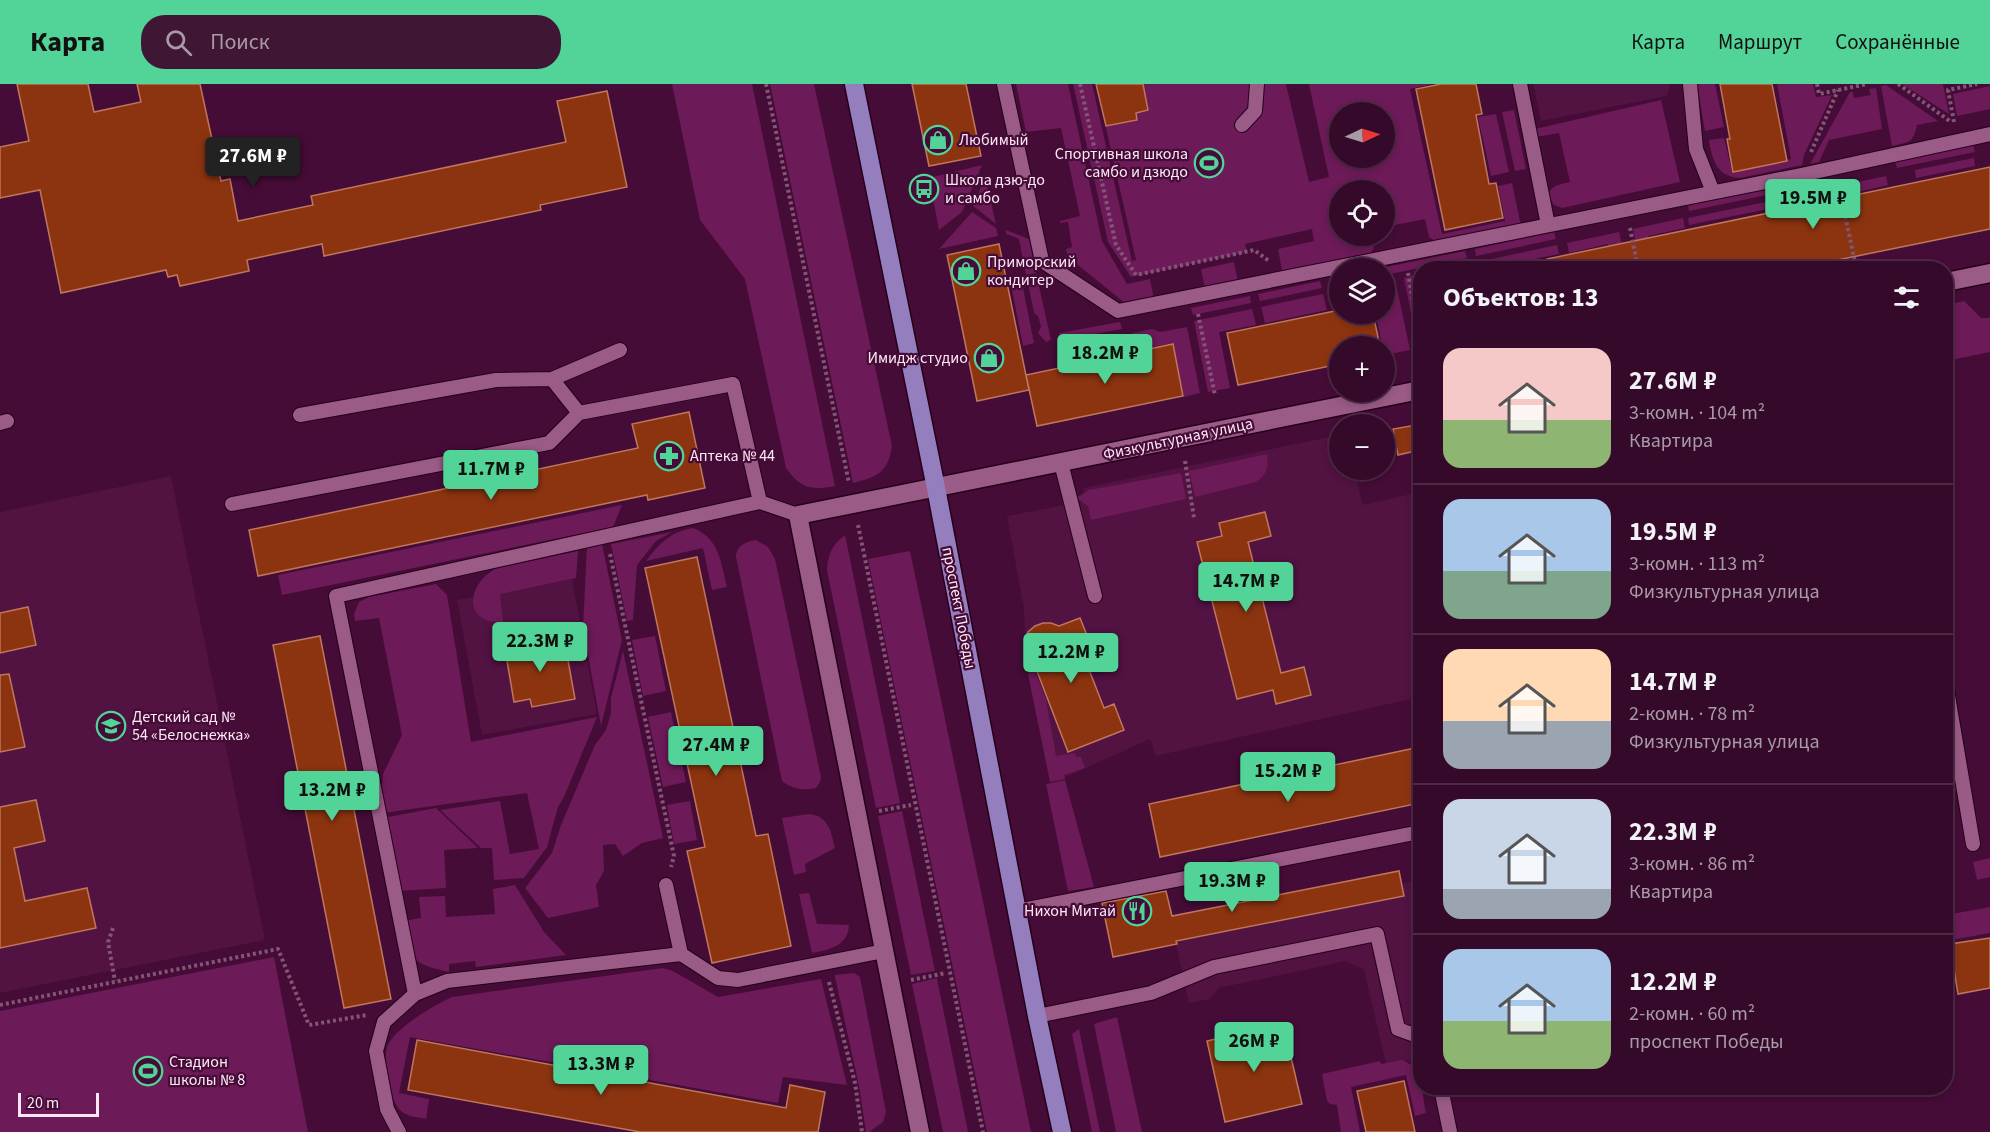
<!DOCTYPE html>
<html lang="ru">
<meta charset="utf-8">
<style>
:root{--surface:#340929;--page:#3f1735;--text:#f1f3f6;--muted:#a99aa8;--line:#4e2a46;--accent:#52d397}
body{margin:0;font-family:"Source Sans 3",sans-serif;background:var(--page);color:var(--text);height:100vh;display:flex;flex-direction:column;font-size:22px;white-space:nowrap}
*{box-sizing:border-box;margin:0}
p{font-size:20px;color:var(--muted)}
.icon{flex:none;width:33px;height:33px;fill:none;stroke:currentColor;stroke-width:2;stroke-linecap:round;stroke-linejoin:round}
.map{position:relative;flex:1;overflow:hidden}
.panel{position:absolute;left:1413px;top:177px;width:540px;height:834px;display:flex;flex-direction:column;background:var(--surface);border-radius:24px;box-shadow:0 3px 9px #0003,0 0 0 2px var(--line)}
.panel>*{flex:none}
.needle{width:39px;rotate:86deg}
.fabs{position:absolute;left:1329px;top:18px;display:grid;gap:12px}
.fabs a{display:grid;place-items:center;width:66px;height:66px;border-radius:50%;background:var(--surface);box-shadow:0 3px 9px #0003,0 0 0 2px var(--line);font-size:30px}
.scale{position:absolute;left:18px;bottom:15px;width:81px;box-sizing:border-box;padding-left:6px;border:3px solid #fde7f5;border-top:0;font-size:16px;line-height:21px;white-space:nowrap;color:#fde7f5;-webkit-text-stroke:4px #450c37;paint-order:stroke}
.price{position:absolute;translate:-50% -51px;padding:0 14px;border-radius:6px;background:var(--accent);color:#111;font-size:20px;line-height:39px;filter:drop-shadow(0 2px 3px #0008)}
.price::after{content:'';position:absolute;left:50%;top:36px;width:18px;height:14px;margin-left:-9px;background:inherit;clip-path:polygon(0 0,100% 0,50% 100%)}
.price.active{background:#222;color:#fff}
ul{padding:0;list-style:none}
li{display:flex;align-items:center;gap:18px;height:150px;padding:0 30px}
li+li{border-top:2px solid var(--line)}
li span{display:grid;place-items:center;flex:none;width:168px;height:120px;border-radius:18px;color:#555}
li>.icon{margin-inline-start:auto}
span .icon{width:72px;height:72px;fill:#fffc;stroke-width:1}
li b{font-size:26px}
h2{display:flex;justify-content:space-between;align-items:center;height:72px;padding:0 30px;font-size:26px}
header{display:flex;align-items:center;gap:36px;box-sizing:border-box;height:84px;padding:0 30px;background:var(--accent);color:#111}
header strong{font-size:28px}
nav{display:flex;gap:33px;margin-inline-start:auto;font-size:21px}
.search{width:420px;height:54px;background:var(--page);display:flex;align-items:center;gap:15px;box-sizing:border-box;padding:0 21px;border-radius:24px;color:var(--muted);font-size:22px}
.map>svg:first-child{display:block}
.built{fill:#521242}
.green{fill:#6d1a58;fill-rule:evenodd}
.building{fill:#8c3410;stroke:#bf765c;stroke-width:1.5}
.lines{fill:none;stroke-linecap:round;stroke-linejoin:round}
.service-casing{stroke:#25001b;stroke-width:16}
.minor-casing{stroke:#25001b;stroke-width:21}
.primary-casing{stroke:#25001b;stroke-width:21}
.path{stroke:#835577;stroke-width:4;stroke-dasharray:3 3;stroke-linecap:butt}
.service{stroke:#9a5b86;stroke-width:14}
.minor{stroke:#9a5b86;stroke-width:18}
.primary{stroke:#947ebe;stroke-width:18}
.labels{text-anchor:middle;dominant-baseline:central;stroke-width:4.5;stroke-linejoin:round;paint-order:stroke}
.poi-label{font-size:16px;fill:#fde7f5;stroke:#450c37;text-anchor:start}
.street-label{font-size:16px;fill:#fde7f5;stroke:#450c37}
</style>
<header>
<strong>Карта</strong>
<div class="search"><svg class="icon" aria-label="search" viewBox="0 0 24 24"><circle cx="10" cy="10" r="6"/><path d="M15 15l6 6"/></svg>Поиск</div>
<nav><a>Карта</a><a>Маршрут</a><a>Сохранённые</a></nav>
</header>
<div class="map">
<svg width="1990" height="1048" viewBox="0 0 1990 1048">
<rect width="100%" height="100%" fill="#450c37"/>
<!-- built -->
<path class="built" d="M1533 0H1670L1667 12 1541 37Z
M1339 351 1340 386H1355L1362 421 1420 408V613L1156 672 1150 655 1055 698 1025 556 1024 525 1007 432 1086 417 1083 404Z
M171 392 265 856 0 909V428Z
M572 495 597 630 482 651 457 516Z
M1399 787 1402 800 1420 796V984L1407 976 1386 980 1364 886 1346 877 1219 904 1210 915 1189 919 1170 832Z"/>
<!-- green -->
<path class="green" d="M672 0H752L835 402C811 407 800 404 786 384L745 195 700 136Z
M770 0H814L892 362C888 389 877 393 853 399Z
M1016 0H1068L1102 157 1127 200 1150 195 1153 210 1152 215 1125 219 1068 173 1066 165 1072 163 1068 138 1060 139V137L1080 132 1061 44 1026 48Z
M1073 0H1092L1132 177 1136 176 1096 0H1286L1309 98 1329 93 1309 0H1432L1410 5 1442 150 1505 137 1498 102 1512 99 1521 142 1440 160 1429 153 1425 135 1385 143 1384 106H1340V152H1372L1374 164 1367 174 1283 191 1278 165 1314 157 1312 145 1245 160 1247 168 1131 193 1108 158ZM1340 28H1384V74H1340Z
M1697 0H1715L1724 43 1705 47Z
M1777 0H1813L1816 13 1832 11 1804 71 1802 81 1740 94C1717 93 1712 76 1709 56L1724 54 1732 87 1791 75Z
M1902 0H1943L1949 30Z
M1886 1 1938 37 1917 41C1913 59 1910 58 1892 62L1881 2Z
M1990 2V25L1957 32 1953 10Z
M1876 4 1882 45 1829 56 1819 78 1810 80 1850 8H1853L1854 14 1871 11 1869 5Z
M1661 16 1680 98 1562 124 1554 121C1542 103 1557 101 1570 98L1559 49 1536 53 1535 45Z
M1514 26 1526 85 1515 87 1502 28Z
M1496 30 1509 88 1491 92 1478 33Z
M1973 61 1975 68 1897 84 1895 77Z
M1974 74 1975 82 1916 94 1915 86Z
M982 81 962 128 939 146 929 94Z
M1886 92 1888 101 1849 110 1843 126 1856 151 1861 172 1849 174 1834 103Z
M985 93 996 140 973 122Z
M1828 104 1843 177 1830 179 1816 117 1777 126 1775 116Z
M1766 105 1767 111 1689 127 1688 121Z
M1766 118 1768 125 1689 141 1688 134Z
M972 128 996 144 998 152 939 165Z
M1683 134 1685 144 1648 152 1654 184H1641L1633 145Z
M1006 146 1029 155 1036 189 1026 191 1019 155 1006 150Z
M1554 148 1556 155 1476 172 1475 165Z
M1619 148 1627 184H1613L1608 160 1569 169 1567 159Z
M1557 161 1559 170 1491 184H1479L1478 178Z
M1465 167 1467 174 1385 191 1384 184H1381Z
M1234 178 1238 198 1205 205 1201 185Z
M1420 190V265H1418L1404 194Z
M1395 195 1410 266 1385 271 1384 262H1382L1376 230H1384L1385 197Z
M1320 197 1322 204 1260 217 1258 210Z
M1038 198 1051 256 1046 258 1038 249 1041 242 1038 232 1034 229 1028 199Z
M1023 204 1034 259 1023 262 1012 206Z
M1323 210 1327 226 1265 239 1261 223Z
M1250 212 1251 219 1193 231 1191 224Z
M1964 217 1981 234H1990V268L1946 277V221Z
M1252 225 1256 241 1219 248 1230 304 1208 308 1194 237Z
M1120 238 1122 245 1060 256 1059 249Z
M1187 243 1200 309 1184 313 1173 259 1135 266 1132 249 1152 245 1160 248Z
M1123 251 1126 270 1063 282 1059 263Z
M1267 370C1269 382 1267 391 1256 398L1195 413 1189 387Z
M1181 389 1186 415 1091 436 1088 422 1076 414 1089 406Z
M622 421 613 443 282 511 278 491Z
M693 444C719 454 721 478 727 503L712 506 703 464 646 477C660 459 670 448 693 444Z
M672 448 656 457 637 481 633 536 627 537 611 460Z
M845 451 900 719 876 724 827 486C828 470 832 461 845 451Z
M601 455 622 556 601 642 583 544 587 460Z
M756 456 768 463 775 475 821 693 820 698 816 704C804 707 792 705 782 697L736 473C736 462 747 457 756 456Z
M578 467 576 494 500 510 503 538C461 541 467 497 498 484Z
M910 467 1031 1048H987L868 475Z
M436 500 447 511 471 658 597 633 564 713 558 723 547 763 524 794 494 796 492 764H481L440 726 500 717 510 770 539 765 527 709 383 729 381 713 383 690 402 651 379 534 355 537 354 530 359 518 369 513Z
M655 552 666 607 643 612 632 556Z
M623 567 663 754 642 759 623 772 615 760 603 761 604 787 596 801 599 823 548 834 525 804 552 769 561 741 595 661 606 646 611 629V614Z
M1033 583 1046 615 1056 672 1075 669 1076 673H1081L1085 684 1064 691 1065 695 1050 698 1028 590Z
M671 628 686 698 663 703 648 633Z
M1946 646 1957 705 1946 720Z
M1065 696 1094 803 1068 807 1046 700Z
M690 717 697 756 674 760 667 721Z
M436 724 478 764 444 766 446 804 398 807 383 734Z
M902 727 935 887 911 891 878 732Z
M809 730C829 732 831 748 835 764L805 780 806 788 794 791 782 734Z
M1990 774V793L1977 796 1973 778Z
M515 801 544 848 566 871 476 883 475 877 449 880V888C409 879 412 875 403 837L421 834 419 813 445 812 446 833 495 830 493 805Z
M809 809 817 840 849 841C848 862 829 866 812 869L799 810Z
M1990 823V849L1946 857V831Z
M274 873 308 1048H0V927Z
M663 884 673 887 718 913 821 895 847 1001 783 993 778 1019 410 953 399 1009 429 1015 426 1035C418 1033 406 1033 400 1026 390 1017 381 970 389 959 399 942 434 921 452 913Z
M854 889 860 893 886 1028 883 1038 869 1048H866L859 1002 835 893V891Z
M937 894V895L968 1048H943L912 900Z
M1117 933 1142 1048H1116L1094 940Z
M1079 945 1100 1048H1092L1072 950Z
M1402 976C1423 982 1422 1011 1426 1029L1415 1032 1406 991 1351 1003 1360 1048H1341L1337 1021 1330 1020 1327 1017 1322 990 1380 977 1381 980Z"/>
<!-- building -->
<path class="building" d="M17 0H88L94 28 141 18 137 0H200L221 97 230 95 238 137 313 121 311 112 566 58 557 17 607 7 627 103 540 121 541 126 324 172 322 160 247 176 249 187 180 202 177 191 168 193 166 186 61 209 40 106 0 114V63L29 57Z
M912 0H966L981 72 929 82Z
M1096 0H1143L1148 26 1136 29 1137 36 1106 42Z
M1441 0H1476L1482 30 1476 31 1489 100 1496 99 1503 134 1445 146 1416 5Z
M1720 0H1772L1787 77 1733 88 1727 55H1730Z
M1990 83V145L1798 184H1548L1547 175Z
M999 160 1029 306 977 317 947 171Z
M1340 226V230H1373L1380 262H1340V280L1238 301 1227 249Z
M1173 260 1183 312 1037 342 1026 291Z
M689 328 705 404 648 416 647 411 258 492 249 446 638 364 632 340Z
M1416 341 1420 366 1398 371 1393 345Z
M1265 428 1271 452 1248 458 1281 589 1304 583 1311 611 1276 620 1273 606 1237 615 1197 458 1222 452 1219 439Z
M697 473 756 752 768 750 791 862 712 879 687 767 705 763 645 484Z
M28 523 36 561 0 569V529Z
M1080 534 1091 561 1081 565 1104 624 1114 620 1124 646 1068 668 1025 556 1028 548 1035 542 1043 539H1051L1059 542Z
M320 552 391 915 344 924 273 561Z
M564 554 575 615 532 623 530 615 514 618 505 565Z
M9 590 25 663 0 668V591Z
M1420 663V719L1160 773 1149 720Z
M36 716 45 757 14 764 25 817 87 804 96 844 0 864V723Z
M1399 787 1404 812 1176 857 1177 860 1113 873 1102 819 1166 807 1172 832Z
M1990 854V904L1958 910 1950 860Z
M1283 939 1302 1020 1225 1038 1207 957Z
M417 956 786 1024 790 1001 825 1008 818 1048H640L408 1006Z
M1404 997 1415 1048H1366L1357 1007Z"/>
<g class="lines">
<!-- service casing -->
<g class="service-casing">
<path id="service" d="M1004 0 1042 177 1118 227 1801 91 1990 50
M1520 0 1548 141
M1690 0 1696 65 1713 108
M1242 41 1255 27 1257 0
M552 295 620 266
M300 331 496 296 552 295 579 329
M0 339 7 337
M1061 379 1095 512
M232 420 549 359 579 329 733 300 760 418
M1946 600 1973 760
M666 801 681 870
M1017 827 1420 748
M415 910 336 512 760 418 798 431
M1037 932 1151 909 1214 883 1377 850 1398 945 1420 953
M1441 1004 1450 1048
M399 1048 387 1025 376 967 384 938 415 910 447 897 681 870 718 894 738 896 884 867"/>
</g>
<!-- minor casing -->
<g class="minor-casing">
<path id="minor" d="M1946 198 1990 189
M920 1048 798 431 1420 306"/>
</g>
<!-- primary casing -->
<g class="primary-casing">
<path id="primary" d="M854 0 936 404 1037 932 1062 1048"/>
</g>
<!-- path -->
<path class="path" d="M766 0 849 399
M1080 0 1116 161 1136 191 1254 166 1269 177
M1817 0 1819 10 1867 0
M1898 0 1951 38
M1954 38 1948 6 1977 0
M1811 68 1838 6
M1839 103 1855 178
M1630 144 1638 184
M1408 189 1420 256
M1198 230 1215 311
M1185 377 1194 434
M858 441 983 1048
M610 470 674 772 671 783
M879 727 911 721
M113 844 108 858 115 897
M911 896 946 889
M829 898 855 999 862 1048
M0 921 278 865 309 941 367 931"/>
<!-- service -->
<use href="#service" class="service"/>
<!-- minor -->
<use href="#minor" class="minor"/>
<!-- primary -->
<use href="#primary" class="primary"/>
</g>
<!-- icons -->
<defs>
<g id="shop-ring" transform="scale(1.5)"><circle r="9.5" fill="#450c37" stroke="#52d397" stroke-width="1.5"/><path d="M-5-2.5h2.3a2.7 3.5 0 0 1 5.4 0H5L5.5 6h-11ZM-1.5-2.5h3a1.5 2.3 0 0 0-3 0Z" fill="#52d397"/></g>
<g id="stadium-ring" transform="scale(1.5)"><circle r="9.5" fill="#450c37" stroke="#52d397" stroke-width="1.5"/><path d="M0-5a6.5 5 0 1 0 0 10a6.5 5 0 1 0 0-10ZM-3.5-1.8h7v3.6h-7Z" fill="#52d397"/></g>
<g id="bus-ring" transform="scale(1.5)"><circle r="9.5" fill="#450c37" stroke="#52d397" stroke-width="1.5"/><path d="M-5-6H5V4H4V6H2V4H-2V6H-4V4H-5ZM-3.5-4V0h7V-4ZM-3.5 1.2v1.5H-2V1.2ZM2 1.2v1.5H3.5V1.2Z" fill="#52d397"/></g>
<g id="pharmacy-ring" transform="scale(1.5)"><circle r="9.5" fill="#450c37" stroke="#52d397" stroke-width="1.5"/><path d="M-2-6h4v4h4v4h-4v4h-4v-4h-4v-4h4Z" fill="#52d397"/></g>
<g id="school-ring" transform="scale(1.5)"><circle r="9.5" fill="#450c37" stroke="#52d397" stroke-width="1.5"/><path d="M0-5L7-2L0 1L-7-2ZM-4 1L0 2.5L4 1V4Q0 6-4 4Z" fill="#52d397"/></g>
<g id="restaurant-ring" transform="scale(1.5)"><circle r="9.5" fill="#450c37" stroke="#52d397" stroke-width="1.5"/><path d="M-5-6h1v4h1v-4h1v4h1v-4h1v5L-1.5 .5V6h-2V.5L-5-1ZM5-6V6H3V1.5H1.5Q1.5-4 5-6Z" fill="#52d397"/></g>
</defs>
<g fill-rule="evenodd">
<use href="#shop-ring" x="938" y="56"/>
<use href="#stadium-ring" x="1209" y="79"/>
<use href="#bus-ring" x="924" y="105"/>
<use href="#shop-ring" x="966" y="187"/>
<use href="#shop-ring" x="989" y="274"/>
<use href="#pharmacy-ring" x="669" y="372"/>
<use href="#school-ring" x="111" y="642"/>
<use href="#restaurant-ring" x="1137" y="827"/>
<use href="#stadium-ring" x="148" y="987"/>
</g>
<g class="labels">
<!-- poi labels -->
<g class="poi-label">
<text x="959" y="56">Любимый</text>
<text x="1188" y="70" text-anchor="end">Спортивная школа<tspan x="1188" dy="18">самбо и дзюдо</tspan></text>
<text x="945" y="96">Школа дзю-до<tspan x="945" dy="18">и самбо</tspan></text>
<text x="987" y="178">Приморский<tspan x="987" dy="18">кондитер</tspan></text>
<text x="968" y="274" text-anchor="end">Имидж студио</text>
<text x="690" y="372">Аптека № 44</text>
<text x="132" y="633">Детский сад №<tspan x="132" dy="18">54 «Белоснежка»</tspan></text>
<text x="1116" y="827" text-anchor="end">Нихон Митай</text>
<text x="169" y="978">Стадион<tspan x="169" dy="18">школы № 8</tspan></text>
</g>
<!-- street labels -->
<g class="street-label">
<text transform="translate(1178 355) rotate(-12)">Физкультурная улица</text>
<text transform="translate(959 524) rotate(79)">проспект Победы</text>
</g>
</g>
</svg>
<div class="fabs">
<a><svg class="needle" viewBox="-14 -14 28 28"><path d="M0-13l5 13h-10z" fill="#e53935"/><path d="M0 13l5-13h-10z" fill="#a99aa8"/></svg></a>
<a><svg class="icon" aria-label="locate" viewBox="0 0 24 24"><circle cx="12" cy="12" r="6"/><path d="M12 2v4M12 18v4M2 12h4M18 12h4"/></svg></a>
<a><svg class="icon" aria-label="layers" viewBox="0 0 24 24"><path d="M12 4l9 5-9 5-9-5zM3 14l9 5 9-5"/></svg></a>
<a>+</a>
<a>−</a>
</div>
<div class="scale">20 m</div>
<b class="price active" style="left:253px;top:104px">27.6M ₽</b>
<b class="price" style="left:1813px;top:146px">19.5M ₽</b>
<b class="price" style="left:1105px;top:301px">18.2M ₽</b>
<b class="price" style="left:491px;top:417px">11.7M ₽</b>
<b class="price" style="left:1246px;top:529px">14.7M ₽</b>
<b class="price" style="left:540px;top:589px">22.3M ₽</b>
<b class="price" style="left:1071px;top:600px">12.2M ₽</b>
<b class="price" style="left:716px;top:693px">27.4M ₽</b>
<b class="price" style="left:1288px;top:719px">15.2M ₽</b>
<b class="price" style="left:332px;top:738px">13.2M ₽</b>
<b class="price" style="left:1232px;top:829px">19.3M ₽</b>
<b class="price" style="left:1254px;top:989px">26M ₽</b>
<b class="price" style="left:601px;top:1012px">13.3M ₽</b>
<section class="panel">
<h2>Объектов: 13<svg class="icon" aria-label="filters" viewBox="0 0 24 24"><path d="M4 7h16M4 17h16"/><circle cx="9" cy="7" r="2"/><circle cx="15" cy="17" r="2"/></svg></h2>
<ul>
<li><span style="background:linear-gradient(#f6c9c9 60%,#8fb573 0)"><svg class="icon" aria-label="home" viewBox="0 0 24 24"><path d="M3 11l9-7 9 7M6 9v11h12V9"/></svg></span><div><b>27.6M ₽</b><p>3-комн. · 104 m²</p><p>Квартира</p></div></li>
<li><span style="background:linear-gradient(#a9c7e8 60%,#7fa58c 0)"><svg class="icon" aria-label="home" viewBox="0 0 24 24"><path d="M3 11l9-7 9 7M6 9v11h12V9"/></svg></span><div><b>19.5M ₽</b><p>3-комн. · 113 m²</p><p>Физкультурная улица</p></div></li>
<li><span style="background:linear-gradient(#ffd9b3 60%,#9aa5b1 0)"><svg class="icon" aria-label="home" viewBox="0 0 24 24"><path d="M3 11l9-7 9 7M6 9v11h12V9"/></svg></span><div><b>14.7M ₽</b><p>2-комн. · 78 m²</p><p>Физкультурная улица</p></div></li>
<li><span style="background:linear-gradient(#c9d6e8 75%,#9aa5b1 0)"><svg class="icon" aria-label="home" viewBox="0 0 24 24"><path d="M3 11l9-7 9 7M6 9v11h12V9"/></svg></span><div><b>22.3M ₽</b><p>3-комн. · 86 m²</p><p>Квартира</p></div></li>
<li><span style="background:linear-gradient(#a9c7e8 60%,#8fb573 0)"><svg class="icon" aria-label="home" viewBox="0 0 24 24"><path d="M3 11l9-7 9 7M6 9v11h12V9"/></svg></span><div><b>12.2M ₽</b><p>2-комн. · 60 m²</p><p>проспект Победы</p></div></li>
</ul>
</section>
</div>
